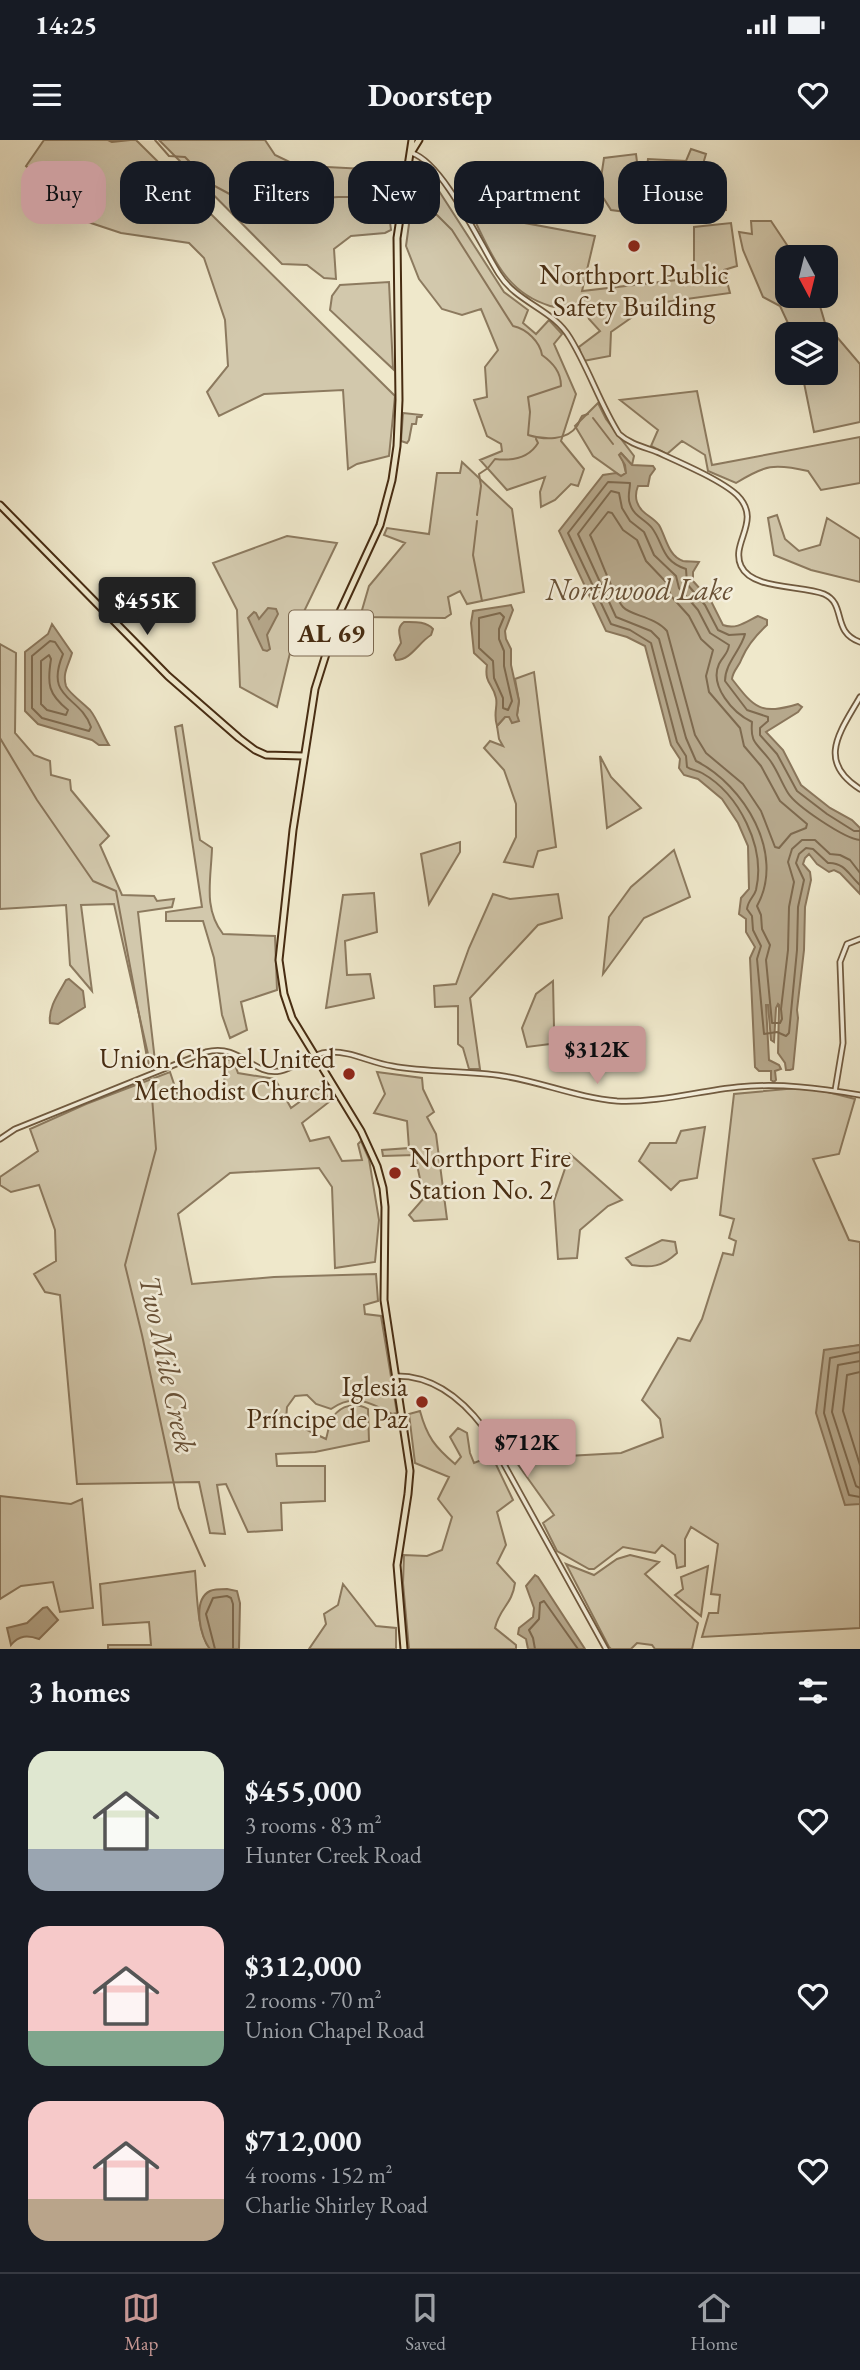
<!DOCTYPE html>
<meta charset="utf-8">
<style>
:root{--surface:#171b24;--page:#20242c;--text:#f1f3f6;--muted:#9ea1a6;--line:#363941;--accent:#c59692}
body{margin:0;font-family:"EB Garamond",serif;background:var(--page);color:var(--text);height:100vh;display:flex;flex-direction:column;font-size:26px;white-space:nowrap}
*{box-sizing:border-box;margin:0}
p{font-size:23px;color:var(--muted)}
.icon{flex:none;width:38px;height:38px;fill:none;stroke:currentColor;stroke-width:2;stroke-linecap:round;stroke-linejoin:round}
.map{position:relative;height:1509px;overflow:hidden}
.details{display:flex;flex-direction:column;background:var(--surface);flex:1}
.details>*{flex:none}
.banner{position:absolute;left:21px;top:21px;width:819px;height:63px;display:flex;gap:14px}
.needle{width:46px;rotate:173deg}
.tools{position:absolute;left:775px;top:105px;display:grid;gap:14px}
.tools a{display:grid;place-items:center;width:63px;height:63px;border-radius:14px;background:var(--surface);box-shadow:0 7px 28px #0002;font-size:35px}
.price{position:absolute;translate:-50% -60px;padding:0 16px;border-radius:7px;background:var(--accent);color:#111;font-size:23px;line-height:46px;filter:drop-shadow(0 2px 4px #0008)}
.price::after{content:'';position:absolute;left:50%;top:42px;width:21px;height:16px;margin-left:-10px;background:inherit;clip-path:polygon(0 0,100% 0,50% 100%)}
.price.selected{background:#222;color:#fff}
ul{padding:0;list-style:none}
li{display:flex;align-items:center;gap:21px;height:175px;padding:0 28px}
li span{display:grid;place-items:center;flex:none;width:196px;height:140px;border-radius:21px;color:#555}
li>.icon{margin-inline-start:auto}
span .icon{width:84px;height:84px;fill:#fffc;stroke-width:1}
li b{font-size:30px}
h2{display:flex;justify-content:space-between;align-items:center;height:84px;padding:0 28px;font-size:30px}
.chip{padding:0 24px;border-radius:21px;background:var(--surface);box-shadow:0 7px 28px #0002;font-size:24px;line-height:63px}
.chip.selected{background:var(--accent);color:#111}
.status{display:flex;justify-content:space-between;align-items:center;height:49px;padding:0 35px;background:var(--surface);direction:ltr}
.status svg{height:19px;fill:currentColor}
header{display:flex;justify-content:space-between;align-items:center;height:91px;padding:0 28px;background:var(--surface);font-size:32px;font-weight:700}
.dock{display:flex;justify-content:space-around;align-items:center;height:98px;border-top:2px solid var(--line);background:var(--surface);font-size:19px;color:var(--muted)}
.dock a{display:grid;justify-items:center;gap:4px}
.dock .selected{color:var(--accent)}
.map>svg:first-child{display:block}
.green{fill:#d2c8ac;stroke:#8c7a5f;stroke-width:2}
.water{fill:#b6a88c;stroke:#8a765b;stroke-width:2}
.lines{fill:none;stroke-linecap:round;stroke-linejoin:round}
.shore{stroke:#7e6a4f;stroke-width:2}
.stream{stroke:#8a765b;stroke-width:2}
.minor-casing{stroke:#715b40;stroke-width:7}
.major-casing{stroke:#472c12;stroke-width:9}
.minor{stroke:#f5f0dd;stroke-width:3.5}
.major{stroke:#efe8cb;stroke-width:5}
.poi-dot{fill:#8f2418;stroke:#f5f0dd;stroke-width:2.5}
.labels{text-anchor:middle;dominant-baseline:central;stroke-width:5;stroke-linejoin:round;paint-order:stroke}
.shield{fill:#f5f0dd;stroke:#7b674f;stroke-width:2}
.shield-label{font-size:26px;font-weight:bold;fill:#472c12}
.poi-label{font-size:28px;fill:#472c12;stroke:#f5f0dd;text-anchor:end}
.water-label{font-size:30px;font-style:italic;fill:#685137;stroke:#f5f0dd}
</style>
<div class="status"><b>14:25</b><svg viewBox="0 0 49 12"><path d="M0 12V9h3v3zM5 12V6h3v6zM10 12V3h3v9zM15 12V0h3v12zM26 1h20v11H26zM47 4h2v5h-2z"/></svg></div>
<header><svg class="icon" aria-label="menu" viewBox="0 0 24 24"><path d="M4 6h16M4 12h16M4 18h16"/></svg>Doorstep<svg class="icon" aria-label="heart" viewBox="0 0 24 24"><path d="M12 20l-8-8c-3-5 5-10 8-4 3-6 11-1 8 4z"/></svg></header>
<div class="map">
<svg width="860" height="1509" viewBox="0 0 860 1509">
<rect width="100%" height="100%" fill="#efe8cb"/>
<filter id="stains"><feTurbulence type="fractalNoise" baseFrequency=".00286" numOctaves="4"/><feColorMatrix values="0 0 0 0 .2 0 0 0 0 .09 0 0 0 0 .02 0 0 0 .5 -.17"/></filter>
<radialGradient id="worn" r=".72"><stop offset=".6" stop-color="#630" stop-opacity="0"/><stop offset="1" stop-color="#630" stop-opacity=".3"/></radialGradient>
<!-- green -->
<path class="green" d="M44 0H136L395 256 389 316 357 324 348 329 343 250 264 254 219 276 207 252 228 226 225 180 204 118 189 103 121 93 88 82 26 26Z
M159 0H265L275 15 296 25 299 35 308 26 365 29 368 24 374 30 376 47 386 50 391 90 385 93 351 96 334 109 336 139 324 138 307 125 282 124Z
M691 9 706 14 703 24 723 31 724 46 697 45 695 62 726 63V70L641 74 611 70 599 51 604 18 636 14 637 22 630 25 626 37 645 39 648 19 686 21Z
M417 25 439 51 504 152 528 170 523 183 536 194 549 180 562 194 554 204 576 254 561 301 584 329 578 346 571 344 555 360 541 367 540 352 545 337 507 350 480 320 502 311 501 304 487 296 474 260 487 257 485 227 498 210 481 169 462 175 442 169 419 139 406 106Z
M471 73 595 96 582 151 694 138V87L731 83 737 126 724 130 730 153 651 164 611 192 610 216 583 221 579 207 600 191 589 179 583 165C573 166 560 169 550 166 503 152 491 112 471 73Z
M751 81H771L791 111V117H788V156H817L825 183 860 224V282L814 292 802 233H826V194H793L780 166 763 157 743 110 739 92 752 94Z
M389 142 393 229 330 170 332 156 340 145Z
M697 251 712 325 860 297V343L821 350 808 331C774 323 765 325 736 343L708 331 705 315 682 301 667 314 651 306 658 290 620 260Z
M598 263 606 279 634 316 632 325 621 313 626 333 621 336 593 316 575 286Z
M403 273 422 275 421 277H417L416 284H412L409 300 407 303 401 301Z
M462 322 512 369 524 452 467 464 460 451 448 457 451 474 445 478 360 477 369 446 405 403 384 395 387 388 429 394 437 333H460Z
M777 375 785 399 799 411 820 405 827 378 860 399V442L811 430 774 415 768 378Z
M287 396 337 403 296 488 277 567 240 547 237 470 213 423Z
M0 504 16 513 15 593 34 615 50 621 51 635 70 640 71 650 109 696 100 705 122 755 154 756 157 761 174 759 172 767 138 772 155 921 150 923 114 764 81 765 92 851 70 825 66 765 0 769Z
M534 532 556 707 538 711 533 727 504 722 516 697V664L504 630 484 608 490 601 503 606 499 599 497 586 505 577 517 575 519 561 515 539Z
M182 585 200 700 212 708C211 740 203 768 223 794L275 796 277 850 241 862 247 890 230 898 222 875 214 818 203 781H166V772L202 767 175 587Z
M600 616 611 637 641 668 607 688Z
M460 702V712L429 764 421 714Z
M674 710 690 757 644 778 603 834 609 777 631 747Z
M374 753 377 792 345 801 347 835 370 834 374 858 326 868 343 755Z
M493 754 510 759 558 754 562 778 538 785 470 858 480 929H469L463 908 458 904V866L435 867 434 846 456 844 469 808Z
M553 841 554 888 577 907 571 919 550 904 527 907 522 888 536 854Z
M233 919 238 933 275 939 291 968 323 945 329 962 302 983 310 1001 329 997 342 1021 362 1020 358 1004 361 1001 369 1019 379 1080 375 1122 335 1128 332 1047 319 1028 230 1033 178 1074 192 1144 274 1137 376 1134 378 1161 364 1165 365 1174 381 1176 397 1273 392 1274C370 1262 353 1253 331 1269L316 1264 307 1255 295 1256 287 1267 286 1280 326 1299C328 1293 329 1282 333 1277 341 1265 356 1262 368 1269L369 1301 315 1312 276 1314 277 1326H325V1361L281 1363 282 1390 248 1392 226 1344 217 1345 225 1394 210 1393 199 1342 77 1344 60 1155 45 1152 34 1134 56 1121 55 1090 39 1045 11 1052 0 1045V1037L38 1011 30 989 86 964 170 932 177 953 224 948 225 920Z
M377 932 422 938 423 949 434 972 427 977 436 994 447 1079 414 1081 409 1075 424 1058 415 1015 383 1016 382 1010 409 1008 407 981 374 973 385 954Z
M808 947 855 959 839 1014 813 1019 849 1100 860 1102V1205L824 1211 845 1364H860V1488L702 1497 709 1473H718L720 1455 711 1454 718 1404 691 1387 685 1399V1426L677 1428 675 1415 662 1405 655 1413 623 1407 594 1429H589L557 1411 543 1383 554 1375 514 1319 621 1313 663 1297 660 1279 642 1260 678 1198 690 1201 702 1179 723 1113 733 1115 736 1101 729 1098 734 1079 720 1075 734 954Z
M705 987 697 1038 680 1041 671 1050 639 1021 650 1003H676L681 991Z
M570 1014 622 1060 608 1066 580 1090 577 1118 558 1119 554 1061Z
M662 1100 675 1102 677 1113C662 1127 651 1128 632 1125L626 1118Z
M420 1271C427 1297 435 1307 455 1324L461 1317 450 1297 458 1288 467 1293 470 1313 474 1323 492 1316 513 1360 497 1372 506 1405 497 1423 515 1443C512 1465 500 1467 495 1488L516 1505V1509H409L403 1443 404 1415 427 1416 442 1410 452 1377 438 1359 449 1337 415 1323 409 1274Z
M0 1356 71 1364 82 1359 93 1468 60 1472 53 1442 21 1446 0 1459Z
M630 1415 659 1422 645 1434 698 1483 692 1509H655L652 1505 637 1503 631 1509H611L609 1507 566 1424 594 1435 617 1419Z
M708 1426 701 1476 675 1455 683 1449 681 1437Z
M195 1431C197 1453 197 1493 210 1509H108V1505H151L149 1482 103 1485 100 1444Z
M343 1444 376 1486 396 1488V1509H309L326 1484 324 1474 338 1465Z"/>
<!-- water -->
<path class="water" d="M621 313 632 325 653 326 655 329 650 336 648 346H638C636 351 635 356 637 362 641 374 652 376 659 385 666 397 668 416 683 421 688 422 694 421 699 422L693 432V441L711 461 723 485C736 490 746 482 758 476L767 480V485C756 495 748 504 742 518 739 527 733 530 732 539 755 569 761 575 798 564L802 567 798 572 766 592 783 610 801 645 830 668 852 680 860 688V754L840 733 834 730 829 732 817 724 809 714 805 718 803 724 810 732 811 740 805 767 804 810 797 870 798 878 793 929 790 930H786L785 923 778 913 779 865 778 864 776 868 774 902 771 900 768 865H766L769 920 779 925 781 929 775 931 776 940 774 942 771 940V931H759L755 927 750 818 755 807 746 792V779L739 774 741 758 749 749 748 706 738 683 722 659 698 639 684 635 679 628 680 619 671 605 645 506 627 497 606 491 559 391 603 335 616 333 621 336 626 333 625 325 619 315Z
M511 465 513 470 505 491 506 499 511 509V525L519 561 517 575 519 581 512 583 509 577H505L497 586C493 573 498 567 496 558 493 543 484 544 487 525L474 513 471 483 473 471Z
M268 468 276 469 278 474 267 495 270 509 267 511 263 510 248 478 254 472 256 473 259 479Z
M404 482C414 482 426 481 433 489L431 495C418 503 411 520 396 520L394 515 401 503C400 495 396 488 404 482Z
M52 484 72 513C69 524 62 533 66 546 68 552 84 564 90 570 98 580 102 594 109 605H99L92 600 38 584 25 571V512L48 494Z
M69 839 83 851 85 867 58 884 50 883C48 867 59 853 66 840Z
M860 1205V1364L845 1365 816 1273 824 1210Z
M535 1435 538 1437 585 1509H528L526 1499 518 1494 519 1488 533 1477 534 1468 526 1446Z
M227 1449 237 1451 240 1463 239 1509H210C200 1497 192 1460 210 1451 214 1449 222 1449 227 1449Z
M47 1467 58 1480 39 1499C28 1495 19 1495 11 1505L7 1488 27 1483 43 1468Z"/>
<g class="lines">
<!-- shore -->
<path class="shore" d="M608 372 612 373 623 390 637 400 646 421 666 442 671 456 689 476 701 499 713 510 706 536 709 552 740 588 744 606 761 626 780 661 807 684 806 688 791 694 779 708 775 707 761 671 743 644 706 613 695 595 667 491C654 476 631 476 623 467 613 456 598 411 590 395Z
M500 473 504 477 499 489V499L504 511V526L512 561 508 570 503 568V558L494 538 493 521 479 508V478Z
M50 501 55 502 63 514C44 560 80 555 91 587L89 591 42 578 32 568V516Z
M49 515 51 519C47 544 48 554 68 570L66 575 47 570 41 564V521Z
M860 691H854L827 674 797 651 777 614 760 595V588L768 581V577L747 570 725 541C725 523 741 510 745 494L729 495 718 490 705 465 687 444 686 429C661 421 664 404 652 388 645 379 634 377 630 364 627 357 630 350 630 343L608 342 568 393 611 484 630 490 651 503 677 602 686 616 687 627C691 630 697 630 702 633 739 654 766 707 756 750 754 757 748 760 747 769L752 776 753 790 761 806 757 819 764 894 777 892 786 896 789 893 797 810 798 767 804 740 796 723 799 714 806 708 813 709 828 723C844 722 849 735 860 745
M860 700C845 699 796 666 788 653 781 642 777 629 769 619 757 603 750 604 752 582 733 573 709 546 719 524 723 516 728 514 729 505L710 493 698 470 679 448 676 436 654 415 644 392 630 381 622 368 619 353 611 351 578 394 616 477 651 491 659 499 686 598 696 621C744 645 786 714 757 766L761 775 762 789 770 805 766 820 772 883H780L782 879 781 869 788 810 789 767 794 742 788 722 792 709 802 700H815L830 714 840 715 850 720 860 733
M860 1212 830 1218 824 1273 849 1355 860 1357
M860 1221 838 1225 832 1272 856 1346 860 1348
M860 1232 847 1235 843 1271 860 1325
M215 1509 206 1474 213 1458 227 1456 231 1458 233 1464V1509
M535 1509 533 1498 529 1490 539 1479 540 1463 544 1461 578 1509"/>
<!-- stream -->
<path class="stream" d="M108 0 112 2 130 0
M155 0 169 16 185 17 211 44 237 58 266 62 338 57H369L381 54 400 58
M405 59 410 60 417 72 437 75 452 90 513 186C527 189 540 202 542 215 553 223 561 232 561 246L528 257 530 272 528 295C544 300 567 301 577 286 579 283 580 279 582 276L588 274
M593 278 613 304
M477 375 481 346 479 334 488 328 495 319C512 321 529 318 538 303L536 299
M477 381 473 415 482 461
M0 598 37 660 93 741 116 751 149 928
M151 944 156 1009 125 1125 142 1195 179 1368 205 1426"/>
<!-- minor casing -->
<g class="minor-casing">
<path id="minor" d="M412 13C444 24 480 104 499 134 517 163 553 169 570 198 589 229 600 264 619 294 630 304 644 307 657 312 679 322 721 340 737 355 763 381 730 402 741 426 752 450 802 445 824 454 847 464 831 492 860 502
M860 557C840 592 816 621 860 649
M835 951 843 903 840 822 847 804 860 799
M0 999 15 989 206 912C241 903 252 936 280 931 298 927 311 913 330 912 351 911 371 923 392 926 428 933 466 930 503 936 542 942 578 958 617 961 658 963 698 951 738 947 780 943 819 948 860 955
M397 1236C434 1236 462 1259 484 1288L606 1509"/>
</g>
<!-- major casing -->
<g class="major-casing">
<path id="major" d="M411 13 419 0
M0 365 168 536 239 598 255 610 266 615 303 616
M404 1509 397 1425 408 1354 410 1331 384 1160 385 1067 383 1048 377 1026 361 991 292 878 284 854 279 820 293 690 315 549 338 476 380 385 392 340 397 306 399 260 397 98 412 0"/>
</g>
<!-- minor -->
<use href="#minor" class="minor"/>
<!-- major -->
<use href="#major" class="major"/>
</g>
<!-- markers -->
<g class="poi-dot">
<circle cx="634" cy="106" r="7"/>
<circle cx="349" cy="934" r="7"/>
<circle cx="395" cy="1033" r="7"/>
<circle cx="422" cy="1262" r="7"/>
</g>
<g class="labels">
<!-- shield labels -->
<rect class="shield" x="289" y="470.5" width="84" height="45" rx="5"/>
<g class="shield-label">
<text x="331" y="493">AL 69</text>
</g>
<!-- poi labels -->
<g class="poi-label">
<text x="634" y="134" text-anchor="middle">Northport Public<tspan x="634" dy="32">Safety Building</tspan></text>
<text x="335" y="918">Union Chapel United<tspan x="335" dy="32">Methodist Church</tspan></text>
<text x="409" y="1017" text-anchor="start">Northport Fire<tspan x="409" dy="32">Station No. 2</tspan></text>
<text x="408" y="1246">Iglesia<tspan x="408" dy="32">Príncipe de Paz</tspan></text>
</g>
<!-- water labels -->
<g class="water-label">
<text x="639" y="449">Northwood Lake</text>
<text transform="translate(168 1224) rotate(78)">Two Mile Creek</text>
</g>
</g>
<rect width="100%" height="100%" filter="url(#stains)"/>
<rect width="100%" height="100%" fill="url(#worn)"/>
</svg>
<div class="tools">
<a><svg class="needle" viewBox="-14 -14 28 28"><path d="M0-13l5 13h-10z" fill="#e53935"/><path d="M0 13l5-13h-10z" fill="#9ea1a6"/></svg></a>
<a><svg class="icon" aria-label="layers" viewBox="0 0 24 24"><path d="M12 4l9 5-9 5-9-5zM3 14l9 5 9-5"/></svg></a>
</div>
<b class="price selected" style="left:147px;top:497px">$455K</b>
<b class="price" style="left:597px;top:946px">$312K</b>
<b class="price" style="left:527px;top:1339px">$712K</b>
<div class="banner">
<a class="chip selected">Buy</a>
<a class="chip">Rent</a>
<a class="chip">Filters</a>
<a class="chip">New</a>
<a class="chip">Apartment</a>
<a class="chip">House</a>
</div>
</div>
<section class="details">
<h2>3 homes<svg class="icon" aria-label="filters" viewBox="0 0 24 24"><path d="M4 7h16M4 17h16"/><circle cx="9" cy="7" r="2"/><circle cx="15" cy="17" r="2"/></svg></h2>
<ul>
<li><span style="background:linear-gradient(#dfe7d0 70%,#9aa5b1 0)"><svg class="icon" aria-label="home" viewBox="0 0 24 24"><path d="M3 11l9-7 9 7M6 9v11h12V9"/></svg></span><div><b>$455,000</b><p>3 rooms · 83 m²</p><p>Hunter Creek Road</p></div><svg class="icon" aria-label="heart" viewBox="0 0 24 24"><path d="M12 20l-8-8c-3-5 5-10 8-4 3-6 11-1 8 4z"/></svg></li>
<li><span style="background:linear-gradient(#f6c9c9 75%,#7fa58c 0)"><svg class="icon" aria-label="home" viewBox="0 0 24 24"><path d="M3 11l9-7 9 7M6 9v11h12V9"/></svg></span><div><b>$312,000</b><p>2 rooms · 70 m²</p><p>Union Chapel Road</p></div><svg class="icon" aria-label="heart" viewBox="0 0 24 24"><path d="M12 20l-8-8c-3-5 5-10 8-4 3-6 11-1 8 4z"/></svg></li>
<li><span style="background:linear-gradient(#f6c9c9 70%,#b9a48a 0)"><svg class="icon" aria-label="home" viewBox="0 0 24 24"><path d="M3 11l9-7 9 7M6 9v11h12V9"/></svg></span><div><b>$712,000</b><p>4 rooms · 152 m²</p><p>Charlie Shirley Road</p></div><svg class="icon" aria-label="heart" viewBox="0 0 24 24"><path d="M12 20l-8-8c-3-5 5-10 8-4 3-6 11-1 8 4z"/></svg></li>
</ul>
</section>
<nav class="dock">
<a class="selected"><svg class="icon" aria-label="map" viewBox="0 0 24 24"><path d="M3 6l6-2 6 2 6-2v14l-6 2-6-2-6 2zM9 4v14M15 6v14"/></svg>Map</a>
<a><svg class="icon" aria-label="saved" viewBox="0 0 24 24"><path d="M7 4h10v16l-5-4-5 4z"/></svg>Saved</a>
<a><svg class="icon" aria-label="home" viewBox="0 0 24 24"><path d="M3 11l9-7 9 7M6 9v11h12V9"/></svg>Home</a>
</nav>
